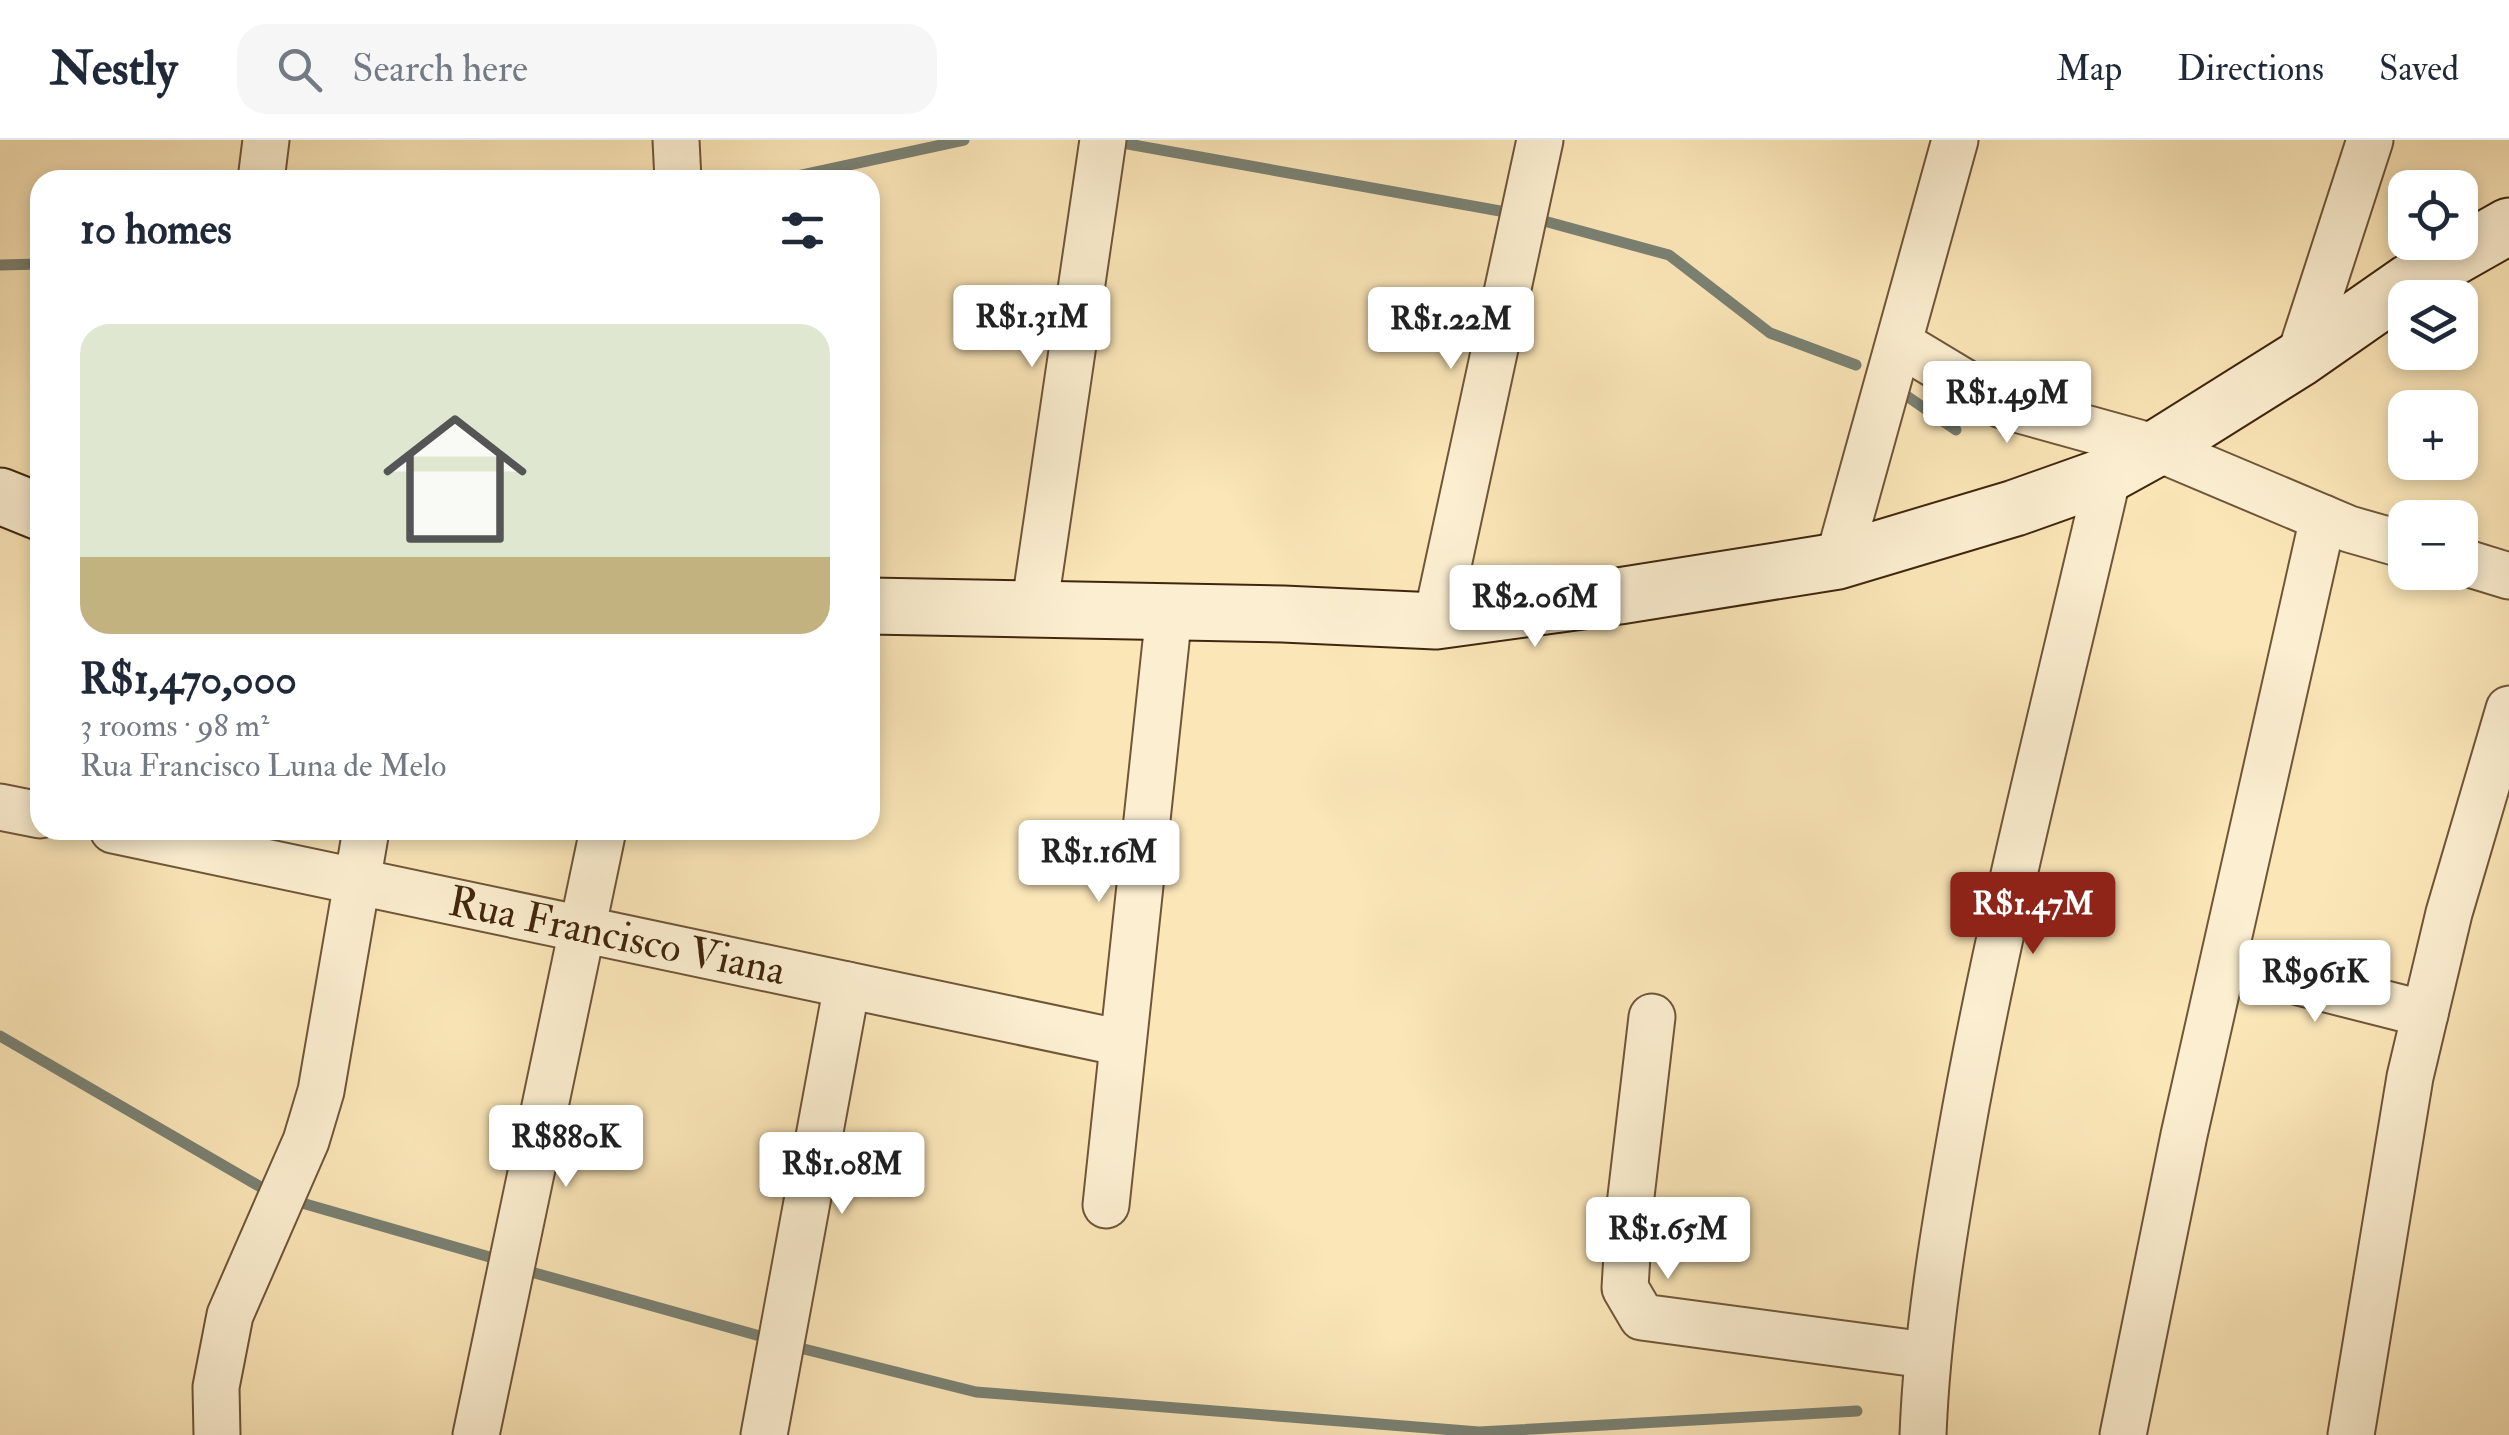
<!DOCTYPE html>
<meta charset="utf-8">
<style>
:root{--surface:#fff;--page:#f6f6f7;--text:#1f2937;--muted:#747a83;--line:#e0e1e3;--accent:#8f2418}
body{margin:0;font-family:"IM FELL Double Pica",serif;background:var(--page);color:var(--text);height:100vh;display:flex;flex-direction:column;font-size:38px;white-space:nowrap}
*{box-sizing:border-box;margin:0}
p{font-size:32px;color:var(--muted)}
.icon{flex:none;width:55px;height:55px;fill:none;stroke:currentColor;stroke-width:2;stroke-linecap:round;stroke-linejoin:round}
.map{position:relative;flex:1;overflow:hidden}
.drawer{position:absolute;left:30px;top:30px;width:850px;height:670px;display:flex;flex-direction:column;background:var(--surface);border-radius:30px;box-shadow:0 5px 15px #0003}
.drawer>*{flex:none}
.fabs{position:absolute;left:2388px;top:30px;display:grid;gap:20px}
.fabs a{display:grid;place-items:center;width:90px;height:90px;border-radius:20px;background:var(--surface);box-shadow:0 5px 15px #0003;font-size:50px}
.price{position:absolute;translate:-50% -85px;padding:0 22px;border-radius:10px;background:#fff;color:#222;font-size:32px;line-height:65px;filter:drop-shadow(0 2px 5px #0008)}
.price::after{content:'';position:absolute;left:50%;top:60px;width:30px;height:22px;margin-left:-15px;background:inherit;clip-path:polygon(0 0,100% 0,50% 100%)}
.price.active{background:var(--accent);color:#fff}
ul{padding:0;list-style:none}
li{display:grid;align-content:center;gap:20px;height:530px;padding:0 50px}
li span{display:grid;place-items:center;height:310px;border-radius:30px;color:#555}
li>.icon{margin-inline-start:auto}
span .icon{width:180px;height:180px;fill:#fffc;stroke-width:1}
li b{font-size:42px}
h2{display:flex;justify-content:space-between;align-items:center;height:120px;padding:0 50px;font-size:42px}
header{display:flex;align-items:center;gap:60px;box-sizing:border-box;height:140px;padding:0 50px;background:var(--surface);border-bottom:2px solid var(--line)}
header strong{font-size:48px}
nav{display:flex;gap:55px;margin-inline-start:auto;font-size:35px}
.search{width:700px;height:90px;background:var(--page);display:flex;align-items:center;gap:25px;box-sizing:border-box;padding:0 35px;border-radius:30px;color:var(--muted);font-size:38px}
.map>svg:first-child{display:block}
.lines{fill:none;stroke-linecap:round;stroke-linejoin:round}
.stream{stroke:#7a8173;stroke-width:11}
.street-casing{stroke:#6f5638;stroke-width:49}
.secondary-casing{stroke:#40260e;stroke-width:59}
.street{stroke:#fcefd1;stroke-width:45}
.secondary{stroke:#fcefd1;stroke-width:55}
.labels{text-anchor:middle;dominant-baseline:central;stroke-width:8;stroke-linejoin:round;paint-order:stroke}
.street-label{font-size:42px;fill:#40260e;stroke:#fcefd1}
</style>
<header>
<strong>Nestly</strong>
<div class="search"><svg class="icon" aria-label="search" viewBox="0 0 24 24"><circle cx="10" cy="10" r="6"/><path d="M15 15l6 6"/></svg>Search here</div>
<nav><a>Map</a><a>Directions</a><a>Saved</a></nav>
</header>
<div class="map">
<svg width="2509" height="1295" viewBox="0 0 2509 1295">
<rect width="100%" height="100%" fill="#fbe6b8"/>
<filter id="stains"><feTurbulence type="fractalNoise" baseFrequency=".002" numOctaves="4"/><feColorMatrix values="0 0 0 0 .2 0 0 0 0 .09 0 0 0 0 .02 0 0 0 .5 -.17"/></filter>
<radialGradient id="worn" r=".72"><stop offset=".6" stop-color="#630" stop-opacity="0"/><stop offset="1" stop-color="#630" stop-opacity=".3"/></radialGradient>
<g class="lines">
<!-- stream -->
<path class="stream" d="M1117 2 1500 71
M779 40 964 0
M1533 78 1669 115 1770 193 1856 225
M0 125 40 124
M1898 250 1956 290
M0 896 271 1053
M302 1063 493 1118
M524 1130 760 1196
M796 1207 976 1252 1479 1292 1857 1271"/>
<!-- street casing -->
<g class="street-casing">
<g id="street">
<path d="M676 0 678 40"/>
<path d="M261 40 266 0"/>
<path d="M1899 203 2002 265 2157 308 2349 389 2405 405"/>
<path d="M2299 219 2370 0"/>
<path d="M1838 421 1955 0"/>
<path d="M2460 421 2509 436"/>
<path d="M1034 470 1103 0"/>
<path d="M1436 481 1540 0"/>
<path d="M0 667 40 675"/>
<path id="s1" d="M113 690 1122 903"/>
<path d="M2224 823 2425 874"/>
<path d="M1652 877 1630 1065 1625 1148 1642 1177 1926 1215"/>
<path d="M1106 1065 1169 473"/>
<path d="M217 1295 216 1247 230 1175 306 1001 321 951 366 690"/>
<path d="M476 1295 603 690"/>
<path d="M764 1295 847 845"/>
<path d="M1923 1295C1927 1193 1943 1095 1961 994 2000 772 2058 554 2108 335"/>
<path d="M2123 1295 2184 995 2323 378"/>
<path d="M2351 1295 2410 937 2449 773 2509 569"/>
</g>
</g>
<!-- secondary casing -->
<g class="secondary-casing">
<path id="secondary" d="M0 356 40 372
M870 466 1283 474 1436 481 1619 456 1838 421 2015 368 2108 335 2157 308 2299 219 2408 143 2509 86"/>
</g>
<!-- street -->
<use href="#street" class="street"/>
<!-- secondary -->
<use href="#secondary" class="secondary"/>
</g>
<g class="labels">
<!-- street labels -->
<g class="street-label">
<text stroke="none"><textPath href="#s1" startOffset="515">Rua Francisco Viana</textPath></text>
</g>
</g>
<rect width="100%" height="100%" filter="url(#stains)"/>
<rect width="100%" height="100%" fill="url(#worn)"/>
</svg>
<div class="fabs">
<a><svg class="icon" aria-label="locate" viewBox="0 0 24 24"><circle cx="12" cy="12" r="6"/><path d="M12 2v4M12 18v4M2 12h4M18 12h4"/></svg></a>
<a><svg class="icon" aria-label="layers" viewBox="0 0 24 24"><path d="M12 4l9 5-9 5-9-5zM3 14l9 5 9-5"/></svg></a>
<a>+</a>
<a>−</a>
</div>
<b class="price" style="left:1032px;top:230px">R$1.31M</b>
<b class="price" style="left:1451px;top:232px">R$1.22M</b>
<b class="price" style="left:2007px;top:306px">R$1.49M</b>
<b class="price" style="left:1535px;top:510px">R$2.06M</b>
<b class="price" style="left:1099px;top:765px">R$1.16M</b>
<b class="price active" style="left:2033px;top:817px">R$1.47M</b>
<b class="price" style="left:2315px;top:885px">R$961K</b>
<b class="price" style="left:566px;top:1050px">R$880K</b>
<b class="price" style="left:842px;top:1077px">R$1.08M</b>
<b class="price" style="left:1668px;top:1142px">R$1.65M</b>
<section class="drawer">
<h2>10 homes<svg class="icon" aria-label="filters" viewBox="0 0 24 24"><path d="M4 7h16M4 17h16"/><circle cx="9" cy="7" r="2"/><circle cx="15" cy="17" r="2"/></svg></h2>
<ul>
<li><span style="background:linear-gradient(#dfe7d0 75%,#c2b280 0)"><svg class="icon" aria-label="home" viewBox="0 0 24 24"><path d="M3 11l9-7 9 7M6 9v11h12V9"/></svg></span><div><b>R$1,470,000</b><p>3 rooms · 98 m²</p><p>Rua Francisco Luna de Melo</p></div></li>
</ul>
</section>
</div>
